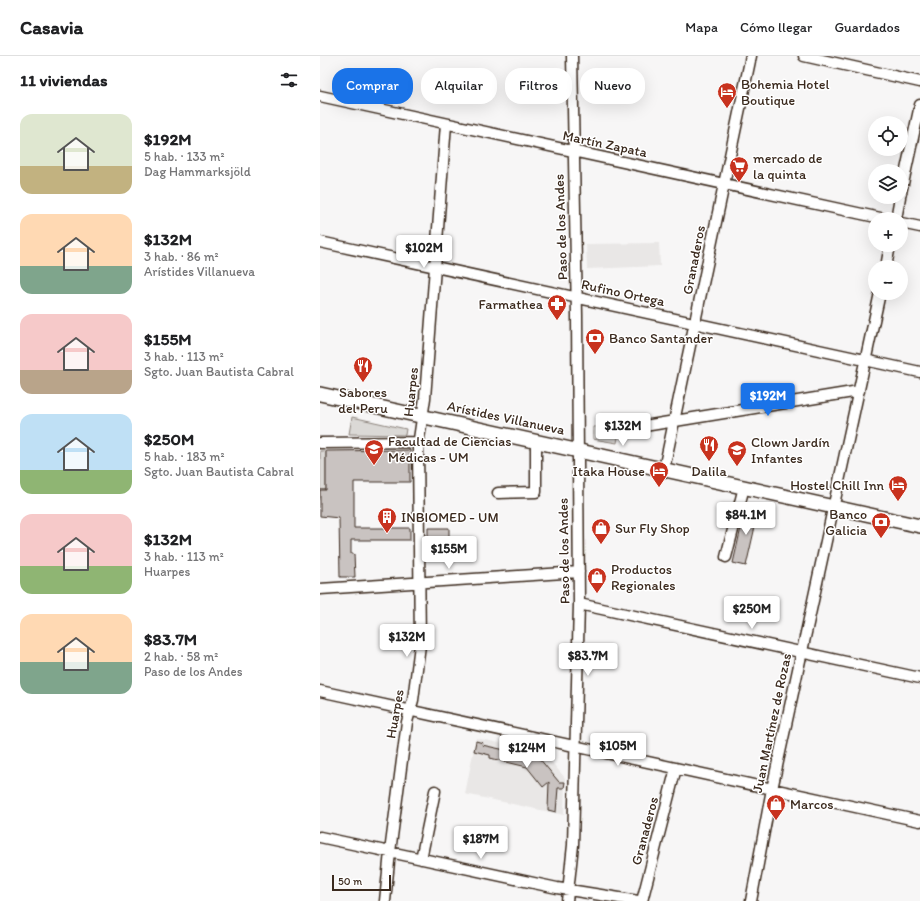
<!DOCTYPE html>
<html lang="es">
<meta charset="utf-8">
<style>
:root{--surface:#fff;--page:#f6f6f6;--text:#202124;--muted:#757577;--line:#e0e0e0;--accent:#1a73e8}
body{margin:0;font-family:Itim,sans-serif;background:var(--page);color:var(--text);height:100vh;display:flex;flex-direction:column;font-size:15px;white-space:nowrap}
*{box-sizing:border-box;margin:0}
p{font-size:13px;color:var(--muted)}
.icon{flex:none;width:22px;height:22px;fill:none;stroke:currentColor;stroke-width:2;stroke-linecap:round;stroke-linejoin:round}
.map{position:relative;flex:1;overflow:hidden}
.drawer{display:flex;flex-direction:column;background:var(--surface);width:320px}
.drawer>*{flex:none}
.guide{position:absolute;left:12px;top:12px;width:380px;height:36px;display:flex;gap:8px}
.buttons{position:absolute;left:548px;top:60px;display:grid;gap:8px}
.buttons a{display:grid;place-items:center;width:40px;height:40px;border-radius:50%;background:var(--surface);box-shadow:0 4px 16px #0002;font-size:20px}
.scale{position:absolute;left:12px;bottom:10px;width:59px;box-sizing:border-box;padding-left:4px;border:2px solid #3b2a1e;border-top:0;font-size:11px;line-height:14px;white-space:nowrap;color:#3b2a1e;-webkit-text-stroke:3px #fff;paint-order:stroke}
.price{position:absolute;translate:-50% -34px;padding:0 9px;border-radius:4px;background:#fff;color:#222;font-size:13px;line-height:26px;filter:drop-shadow(0 1px 2px #0008)}
.price::after{content:'';position:absolute;left:50%;top:24px;width:12px;height:9px;margin-left:-6px;background:inherit;clip-path:polygon(0 0,100% 0,50% 100%)}
.price.selected{background:var(--accent);color:#fff}
ul{padding:0;list-style:none}
li{display:flex;align-items:center;gap:12px;height:100px;padding:0 20px}
li span{display:grid;place-items:center;flex:none;width:112px;height:80px;border-radius:12px;color:#555}
li>.icon{margin-inline-start:auto}
span .icon{width:48px;height:48px;fill:#fffc;stroke-width:1}
li b{font-size:17px}
h2{display:flex;justify-content:space-between;align-items:center;height:48px;padding:0 20px;font-size:17px}
.tag{padding:0 14px;border-radius:16px;background:var(--surface);box-shadow:0 4px 16px #0002;font-size:14px;line-height:36px}
.tag.selected{background:var(--accent);color:#fff}
header{display:flex;align-items:center;gap:24px;box-sizing:border-box;height:56px;padding:0 20px;background:var(--surface);border-bottom:1px solid var(--line)}
header strong{font-size:19px}
nav{display:flex;gap:22px;margin-inline-start:auto;font-size:14px}
main{display:flex;flex:1;min-height:0}
.map>svg:first-child{display:block}
.built{fill:#e9e7e6}
.green{fill:#dbd9d6;stroke:#8b827a}
.building{fill:#c9c3c1;stroke:#3b2a1e}
.lines{fill:none;stroke-linecap:round;stroke-linejoin:round}
.minor-casing{stroke:#3b2a1e;stroke-width:13}
.major-casing{stroke:#3b2a1e;stroke-width:16}
.minor{stroke:#fff;stroke-width:10}
.major{stroke:#fff;stroke-width:13}
.labels{text-anchor:middle;dominant-baseline:central;stroke-width:3;stroke-linejoin:round;paint-order:stroke}
.poi-label{font-size:14px;fill:#3b2a1e;stroke:#fff;text-anchor:start}
.street-label{font-size:14px;fill:#3b2a1e;stroke:#fff}
</style>
<header>
<strong>Casavia</strong>
<nav><a>Mapa</a><a>Cómo llegar</a><a>Guardados</a></nav>
</header>
<main>
<section class="drawer">
<h2>11 viviendas<svg class="icon" aria-label="filters" viewBox="0 0 24 24"><path d="M4 7h16M4 17h16"/><circle cx="9" cy="7" r="2"/><circle cx="15" cy="17" r="2"/></svg></h2>
<ul>
<li><span style="background:linear-gradient(#dfe7d0 65%,#c2b280 0)"><svg class="icon" aria-label="home" viewBox="0 0 24 24"><path d="M3 11l9-7 9 7M6 9v11h12V9"/></svg></span><div><b>$192M</b><p>5 hab. · 133 m²</p><p>Dag Hammarksjöld</p></div></li>
<li><span style="background:linear-gradient(#ffd9b3 65%,#7fa58c 0)"><svg class="icon" aria-label="home" viewBox="0 0 24 24"><path d="M3 11l9-7 9 7M6 9v11h12V9"/></svg></span><div><b>$132M</b><p>3 hab. · 86 m²</p><p>Arístides Villanueva</p></div></li>
<li><span style="background:linear-gradient(#f6c9c9 70%,#b9a48a 0)"><svg class="icon" aria-label="home" viewBox="0 0 24 24"><path d="M3 11l9-7 9 7M6 9v11h12V9"/></svg></span><div><b>$155M</b><p>3 hab. · 113 m²</p><p>Sgto. Juan Bautista Cabral</p></div></li>
<li><span style="background:linear-gradient(#bfe0f5 70%,#8fb573 0)"><svg class="icon" aria-label="home" viewBox="0 0 24 24"><path d="M3 11l9-7 9 7M6 9v11h12V9"/></svg></span><div><b>$250M</b><p>5 hab. · 183 m²</p><p>Sgto. Juan Bautista Cabral</p></div></li>
<li><span style="background:linear-gradient(#f6c9c9 65%,#8fb573 0)"><svg class="icon" aria-label="home" viewBox="0 0 24 24"><path d="M3 11l9-7 9 7M6 9v11h12V9"/></svg></span><div><b>$132M</b><p>3 hab. · 113 m²</p><p>Huarpes</p></div></li>
<li><span style="background:linear-gradient(#ffd9b3 60%,#7fa58c 0)"><svg class="icon" aria-label="home" viewBox="0 0 24 24"><path d="M3 11l9-7 9 7M6 9v11h12V9"/></svg></span><div><b>$83.7M</b><p>2 hab. · 58 m²</p><p>Paso de los Andes</p></div></li>
</ul>
</section>
<div class="map">
<svg width="600" height="845" viewBox="0 0 600 845">
<rect width="100%" height="100%" fill="#f7f6f6"/>
<filter id="ink" filterUnits="userSpaceOnUse"><feTurbulence type="fractalNoise" baseFrequency=".025" numOctaves="2"/><feDisplacementMap in="SourceGraphic" scale="8" xChannelSelector="R" yChannelSelector="G"/><feConvolveMatrix kernelMatrix="1 2 1 2 8 2 1 2 1" color-interpolation-filters="sRGB"/></filter>
<g filter="url(#ink)">
<!-- built -->
<path class="built" d="M339 187 340 210 267 213 266 188Z
M156 682 224 697 245 722 244 759 145 738Z"/>
<!-- green -->
<path class="green" d="M32 361 86 373 85 379 29 378Z
M300 370 297 387 273 383V371Z
M0 395H6V434H0Z"/>
<!-- building -->
<path class="building" d="M90 394V426H34V472H90V484H31V498H34L35 521H20L19 462 0 460V434H6V395Z
M426 450 439 453 426 510 413 507Z
M108 472H129V485H108Z
M156 685 163 687 162 689 213 700 214 696 239 726H245L244 732H238L236 756 228 754 229 726 223 731 207 711 170 702V699L154 695Z"/>
<g class="lines">
<!-- minor casing -->
<g class="minor-casing">
<path id="minor" d="M484 0 600 26
M0 40 565 163
M581 137 600 49
M576 163 580 141
M581 167 600 171
M0 186 600 316
M566 211 570 189
M300 374 539 335
M0 387 99 386
M344 413 431 0
M178 437 216 436V385
M406 501 424 431
M0 533 259 516
M259 548 600 622
M0 635 600 765
M0 781 237 832 318 845
M101 803 115 735
M65 845 70 796 87 666 93 644 100 589 98 390 105 342 126 68
M247 845 253 789 259 548 257 259 252 0
M322 845 356 712
M431 845 452 733 560 237"/>
</g>
<!-- major casing -->
<g class="major-casing">
<path id="major" d="M0 338 600 470"/>
</g>
<!-- minor -->
<use href="#minor" class="minor"/>
<!-- major -->
<use href="#major" class="major"/>
</g>
</g>
<!-- icons -->
<defs>
<g id="hotel-pin" transform="scale(1)"><path d="M0 17L-7.5 6A9.5 9.5 0 1 1 7.5 6Z" fill="#c8321e" stroke="#fff"/><path d="M-6-4.5h1.5V1H6V5H4.5V3h-9V5H-6ZM-4 0a1.8 1.8 0 1 1 3.6 0ZM.5 0V-2.5h3Q6-2.5 6 0Z" fill="#fff"/></g>
<g id="supermarket-pin" transform="scale(1)"><path d="M0 17L-7.5 6A9.5 9.5 0 1 1 7.5 6Z" fill="#c8321e" stroke="#fff"/><path d="M-6-5.5h2.5l.6 2H6L4.5 2H-2.5L-4.4-4H-6ZM-1.5 3.2a1.3 1.3 0 1 0 .1 0ZM3 3.2a1.3 1.3 0 1 0 .1 0Z" fill="#fff"/></g>
<g id="pharmacy-pin" transform="scale(1)"><path d="M0 17L-7.5 6A9.5 9.5 0 1 1 7.5 6Z" fill="#c8321e" stroke="#fff"/><path d="M-2-6h4v4h4v4h-4v4h-4v-4h-4v-4h4Z" fill="#fff"/></g>
<g id="bank-pin" transform="scale(1)"><path d="M0 17L-7.5 6A9.5 9.5 0 1 1 7.5 6Z" fill="#c8321e" stroke="#fff"/><path d="M-6-4H6V4H-6ZM0-2.3a2.3 2.3 0 1 0 0 4.6a2.3 2.3 0 1 0 0-4.6Z" fill="#fff"/></g>
<g id="restaurant-pin" transform="scale(1)"><path d="M0 17L-7.5 6A9.5 9.5 0 1 1 7.5 6Z" fill="#c8321e" stroke="#fff"/><path d="M-5-6h1v4h1v-4h1v4h1v-4h1v5L-1.5 .5V6h-2V.5L-5-1ZM5-6V6H3V1.5H1.5Q1.5-4 5-6Z" fill="#fff"/></g>
<g id="university-pin" transform="scale(1)"><path d="M0 17L-7.5 6A9.5 9.5 0 1 1 7.5 6Z" fill="#c8321e" stroke="#fff"/><path d="M0-5L7-2L0 1L-7-2ZM-4 1L0 2.5L4 1V4Q0 6-4 4Z" fill="#fff"/></g>
<g id="school-pin" transform="scale(1)"><path d="M0 17L-7.5 6A9.5 9.5 0 1 1 7.5 6Z" fill="#c8321e" stroke="#fff"/><path d="M0-5L7-2L0 1L-7-2ZM-4 1L0 2.5L4 1V4Q0 6-4 4Z" fill="#fff"/></g>
<g id="building-pin" transform="scale(1)"><path d="M0 17L-7.5 6A9.5 9.5 0 1 1 7.5 6Z" fill="#c8321e" stroke="#fff"/><path d="M-4-6H4V6H1V3H-1V6H-4ZM-2.5-4.3h1.7v1.8h-1.7ZM.8-4.3h1.7v1.8H.8ZM-2.5-1h1.7V.8h-1.7ZM.8-1h1.7V.8H.8Z" fill="#fff"/></g>
<g id="shop-pin" transform="scale(1)"><path d="M0 17L-7.5 6A9.5 9.5 0 1 1 7.5 6Z" fill="#c8321e" stroke="#fff"/><path d="M-5-2.5h2.3a2.7 3.5 0 0 1 5.4 0H5L5.5 6h-11ZM-1.5-2.5h3a1.5 2.3 0 0 0-3 0Z" fill="#fff"/></g>
</defs>
<g fill-rule="evenodd">
<use href="#hotel-pin" x="407" y="36"/>
<use href="#supermarket-pin" x="419" y="110"/>
<use href="#pharmacy-pin" x="237" y="248"/>
<use href="#bank-pin" x="275" y="282"/>
<use href="#restaurant-pin" x="43" y="310"/>
<use href="#restaurant-pin" x="389" y="389"/>
<use href="#university-pin" x="54" y="393"/>
<use href="#school-pin" x="417" y="394"/>
<use href="#hotel-pin" x="339" y="415"/>
<use href="#hotel-pin" x="578" y="429"/>
<use href="#building-pin" x="67" y="461"/>
<use href="#bank-pin" x="561" y="466"/>
<use href="#shop-pin" x="281" y="472"/>
<use href="#shop-pin" x="277" y="521"/>
<use href="#shop-pin" x="456" y="748"/>
</g>
<g class="labels">
<!-- poi labels -->
<g class="poi-label">
<text x="421" y="28">Bohemia Hotel<tspan x="421" dy="16">Boutique</tspan></text>
<text x="433" y="102">mercado de<tspan x="433" dy="16">la quinta</tspan></text>
<text x="223" y="248" text-anchor="end">Farmathea</text>
<text x="289" y="282">Banco Santander</text>
<text x="43" y="336" text-anchor="middle">Sabores<tspan x="43" dy="16">del Peru</tspan></text>
<text x="68" y="385">Facultad de Ciencias<tspan x="68" dy="16">Médicas - UM</tspan></text>
<text x="431" y="386">Clown Jardín<tspan x="431" dy="16">Infantes</tspan></text>
<text x="325" y="415" text-anchor="end">Itaka House</text>
<text x="389" y="415" text-anchor="middle">Dalila</text>
<text x="564" y="429" text-anchor="end">Hostel Chill Inn</text>
<text x="547" y="458" text-anchor="end">Banco<tspan x="547" dy="16">Galicia</tspan></text>
<text x="81" y="461">INBIOMED - UM</text>
<text x="295" y="472">Sur Fly Shop</text>
<text x="291" y="513">Productos<tspan x="291" dy="16">Regionales</tspan></text>
<text x="470" y="748">Marcos</text>
</g>
<!-- street labels -->
<g class="street-label">
<text transform="translate(285 88) rotate(12)">Martín Zapata</text>
<text transform="translate(241 171) rotate(-92)">Paso de los Andes</text>
<text transform="translate(374 204) rotate(-79)">Granaderos</text>
<text transform="translate(303 237) rotate(12)">Rufino Ortega</text>
<text transform="translate(91 336) rotate(-84)">Huarpes</text>
<text transform="translate(186 362) rotate(12)">Arístides Villanueva</text>
<text transform="translate(244 495) rotate(-91)">Paso de los Andes</text>
<text transform="translate(75 658) rotate(-80)">Huarpes</text>
<text transform="translate(452 667) rotate(-78)">Juan Martínez de Rozas</text>
<text transform="translate(325 775) rotate(-75)">Granaderos</text>
</g>
</g>
</svg>
<div class="buttons">
<a><svg class="icon" aria-label="locate" viewBox="0 0 24 24"><circle cx="12" cy="12" r="6"/><path d="M12 2v4M12 18v4M2 12h4M18 12h4"/></svg></a>
<a><svg class="icon" aria-label="layers" viewBox="0 0 24 24"><path d="M12 4l9 5-9 5-9-5zM3 14l9 5 9-5"/></svg></a>
<a>+</a>
<a>−</a>
</div>
<div class="scale">50 m</div>
<b class="price" style="left:104px;top:213px">$102M</b>
<b class="price selected" style="left:448px;top:361px">$192M</b>
<b class="price" style="left:303px;top:391px">$132M</b>
<b class="price" style="left:426px;top:480px">$84.1M</b>
<b class="price" style="left:129px;top:514px">$155M</b>
<b class="price" style="left:432px;top:574px">$250M</b>
<b class="price" style="left:87px;top:602px">$132M</b>
<b class="price" style="left:268px;top:621px">$83.7M</b>
<b class="price" style="left:298px;top:711px">$105M</b>
<b class="price" style="left:207px;top:713px">$124M</b>
<b class="price" style="left:161px;top:804px">$187M</b>
<div class="guide">
<a class="tag selected">Comprar</a>
<a class="tag">Alquilar</a>
<a class="tag">Filtros</a>
<a class="tag">Nuevo</a>
</div>
</div>
</main>
